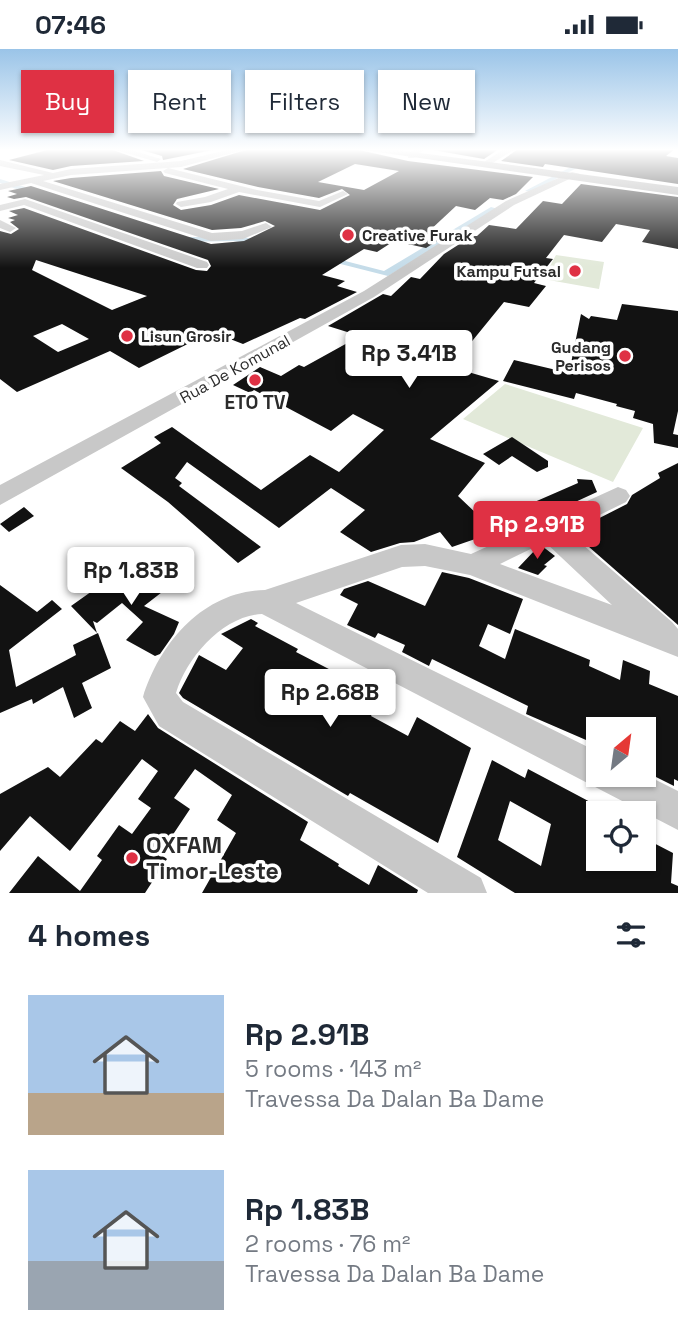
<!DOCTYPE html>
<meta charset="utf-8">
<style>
:root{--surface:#fff;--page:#f6f6f7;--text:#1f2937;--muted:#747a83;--accent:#df3144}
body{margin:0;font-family:"Space Grotesk",sans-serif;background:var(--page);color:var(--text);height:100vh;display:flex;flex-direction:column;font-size:26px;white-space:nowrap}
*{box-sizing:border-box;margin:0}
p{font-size:23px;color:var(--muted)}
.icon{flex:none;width:38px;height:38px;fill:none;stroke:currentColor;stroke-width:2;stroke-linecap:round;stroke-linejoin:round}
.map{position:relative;height:844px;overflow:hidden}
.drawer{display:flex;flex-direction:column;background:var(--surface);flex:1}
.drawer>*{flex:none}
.top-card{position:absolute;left:21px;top:21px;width:637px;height:63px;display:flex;gap:14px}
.needle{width:46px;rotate:29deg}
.buttons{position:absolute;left:586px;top:668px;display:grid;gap:14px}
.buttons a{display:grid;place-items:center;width:70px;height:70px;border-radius:0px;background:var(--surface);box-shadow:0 2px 5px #0004;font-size:35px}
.price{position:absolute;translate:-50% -60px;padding:0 16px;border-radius:7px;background:#fff;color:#222;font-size:23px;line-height:46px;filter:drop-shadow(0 2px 4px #0008)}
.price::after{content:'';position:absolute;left:50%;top:42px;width:21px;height:16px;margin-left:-10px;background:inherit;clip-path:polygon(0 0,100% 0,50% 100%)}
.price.on{background:var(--accent);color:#fff}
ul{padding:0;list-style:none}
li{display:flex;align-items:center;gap:21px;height:175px;padding:0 28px}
li span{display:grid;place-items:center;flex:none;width:196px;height:140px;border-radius:0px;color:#555}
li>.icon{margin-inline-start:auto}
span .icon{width:84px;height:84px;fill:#fffc;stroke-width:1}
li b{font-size:30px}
h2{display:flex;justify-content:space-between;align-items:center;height:84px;padding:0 28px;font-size:30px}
.pill{padding:0 24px;border-radius:0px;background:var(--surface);box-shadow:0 2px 5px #0004;font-size:24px;line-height:63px}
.pill.on{background:var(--accent);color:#fff}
.status{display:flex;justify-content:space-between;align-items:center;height:49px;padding:0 35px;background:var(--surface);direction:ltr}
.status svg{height:19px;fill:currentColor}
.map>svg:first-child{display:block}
.green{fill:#e2e9d9}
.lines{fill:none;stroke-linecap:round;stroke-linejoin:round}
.canal{fill:#c5dce9;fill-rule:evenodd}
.building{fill:#121212;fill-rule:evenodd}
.minor{fill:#c8c8c8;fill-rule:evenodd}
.major{fill:#a3a3a3;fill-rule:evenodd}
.poi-dot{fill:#df3144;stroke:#fff;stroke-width:2.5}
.labels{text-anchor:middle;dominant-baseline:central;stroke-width:7;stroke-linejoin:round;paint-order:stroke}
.far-poi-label{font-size:16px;font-weight:bold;fill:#2b2b2b;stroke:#fff;text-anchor:start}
.far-street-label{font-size:16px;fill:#2b2b2b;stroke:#fff}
.poi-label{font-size:19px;font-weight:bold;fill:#2b2b2b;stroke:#fff}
.near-poi-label{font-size:23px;font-weight:bold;fill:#2b2b2b;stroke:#fff;text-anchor:start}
</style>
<div class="status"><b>07:46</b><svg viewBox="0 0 49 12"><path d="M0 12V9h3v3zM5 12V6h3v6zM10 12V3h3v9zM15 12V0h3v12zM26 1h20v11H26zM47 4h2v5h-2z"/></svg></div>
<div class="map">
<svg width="678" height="844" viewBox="0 0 678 844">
<rect width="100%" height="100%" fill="#fff"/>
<!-- green -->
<path class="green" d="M556 206 604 213 599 240 543 230Z
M505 335 643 379 613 433 463 370Z"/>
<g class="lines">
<!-- canal -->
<path class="canal" d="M590 108 592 111 531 143 525 142Z
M0 130 44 144 45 146 38 148 0 134Z
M491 158 498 160 388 227 317 209 322 206 384 222Z
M175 188H244L271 194 267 197 233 192 178 193 175 192Z"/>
</g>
<!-- building -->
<path class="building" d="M51 100H110L144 112 71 117 53 121 9 111Z
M138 100H218L163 111 162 107Z
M249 100H355L408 112 533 128 516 145 503 151 490 149 475 161 456 157 427 184 445 187 426 199 394 192 377 203 364 200 322 226 345 232 337 237 357 243 305 270 300 269 243 295 212 283 139 319 110 302 17 343 0 330V182L11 185 19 180 10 173 15 171 8 169 18 166 9 162 24 159 196 221 207 222 211 217 208 211 26 148 14 150 7 148 17 145 8 142 31 137 211 195 244 192 275 177 265 172 241 179 212 181 53 132 71 129 161 122 164 127 219 140 177 150 173 156 181 161 211 156 239 146 320 161 350 146 342 140 319 149 258 138 183 120ZM355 115 399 122 364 141 318 133ZM36 211 147 247 112 261 32 221ZM62 275 89 290 58 303 33 287Z
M427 100H499L484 110Z
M518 100H675L666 107 678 109V135L545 115 543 118 501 112Z
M581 135 678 148V200L642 193 650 181 616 175 602 193 564 186 546 209 553 210 534 234 546 237 529 258 504 253 451 318 499 332 430 390 485 414 458 447 478 466 498 457 507 465 578 434 577 430 592 431 597 443 484 495 478 489 452 498 440 483 414 493 400 494 371 503 340 483 365 461 331 439 279 479 187 413 175 429 182 434 179 437 261 498 238 514 168 453 121 419 161 394 154 388 172 378 261 441 310 406 339 423 384 381 353 365 331 382 254 341 250 344 233 336 260 318 281 327 299 316 304 318 360 287 328 277 383 245 391 247 411 228 420 230 444 205 472 187H477L489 176 516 180 543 152 562 155Z
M622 255 678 262V362L673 385 678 386V399L654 394 653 375 633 369 635 362 616 357 617 355 576 344 574 350 503 332 514 311 569 324 581 265 589 270 591 267 617 271Z
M512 388 548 412V418L537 423 512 407 499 416 483 405Z
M678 414V576L572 483 627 455 632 446 660 429 658 424Z
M24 458 34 467 9 483 0 475Z
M542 497 555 507 544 516 547 517 538 526 518 519 535 501Z
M133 513 166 540 144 557 179 573 174 585 160 605 155 607 126 591 143 573 122 554 97 574 93 572 97 584 71 557Z
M442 523 469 529 523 550 510 585 488 575 479 597 505 610 515 580 590 611 589 617 620 631 623 611 650 622 649 635 678 647V732L674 730V737L644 722V681H596L593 694 526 665 528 657 432 610 429 617 402 603 405 596 378 584 375 589 347 576 358 555 340 546 344 540 368 532 425 557Z
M0 536 37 563 52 551 62 560 9 601 16 638 76 606 73 596 98 584 111 619 82 634 92 659 74 669 63 638 33 655 32 650 0 664Z
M251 570 258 574 255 577 298 600 296 603 381 647 371 667 408 687 417 668 471 699 438 794 350 744 348 747 183 649 179 644 199 606 226 621 243 599 221 585Z
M148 665 158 679 308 773 300 791 339 815 338 817 369 836 378 816 418 841 417 844H202L236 784 217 771 232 746 195 720 174 749 190 760 160 805 167 810 145 844H9L38 807 80 842 102 811 97 807 119 776 132 785 151 759 138 750 158 722 142 710 70 802 30 767 0 802V745L48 718 60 728 96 690 102 694 120 672 135 682Z
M492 711 525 729 528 720 594 755 586 794 598 801V810H644V789L673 804 671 834 678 837V844H515L457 808ZM510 752 551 775 541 817 498 791Z"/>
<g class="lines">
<!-- minor -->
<path class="minor" d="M112 100H128L161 110 157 113Z
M231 100H247L181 118 71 126 43 132 212 184 242 182 266 174 272 178 243 190 211 192 31 134 0 141V135L44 126 0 117V111L53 124 71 120 181 112Z
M415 100H425L414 109H408V105Z
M504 100H515L491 115 484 113Z
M168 119 257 141 319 152 343 142 348 145 320 158 239 143 211 153 181 158 176 155 177 153 205 148 228 140 165 124 163 122Z
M572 123 580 125 514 156 374 248 0 456V436L364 242 506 152Z
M25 150 207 213 209 216 207 219H197L24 156 0 162V156Z
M0 171 16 179 10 183 0 179Z
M618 438 626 441 630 447 626 453 567 482 672 573 678 580V608L470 526 425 517 402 518 296 554 598 703V726L644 725 678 742V781L262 565C223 567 187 608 176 644L183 653 481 829 487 844H428L159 677 143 648C160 593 204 542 265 541L401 496 425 495 471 505ZM545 493 612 556 500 515Z"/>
<!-- major -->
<path class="major" d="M357 100H390L678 138V146Z"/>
</g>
<!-- sky -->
<linearGradient id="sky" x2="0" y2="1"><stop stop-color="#9ac4e8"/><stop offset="0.46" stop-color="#fff"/><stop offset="1" stop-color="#fff" stop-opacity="0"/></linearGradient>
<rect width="678" height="219" fill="url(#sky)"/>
<!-- markers -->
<g class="poi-dot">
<circle cx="348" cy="186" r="7"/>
<circle cx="575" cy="222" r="7"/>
<circle cx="127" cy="287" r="7"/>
<circle cx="625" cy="307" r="7"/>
<circle cx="255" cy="331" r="7"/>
<circle cx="132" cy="809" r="7"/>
</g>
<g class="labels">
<!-- far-poi labels -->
<g class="far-poi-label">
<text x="362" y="186">Creative Furak</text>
<text x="561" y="222" text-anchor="end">Kampu Futsal</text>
<text x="141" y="287">Lisun Grosir</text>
<text x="611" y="298" text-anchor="end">Gudang<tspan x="611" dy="18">Perisos</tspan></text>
</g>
<!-- far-street labels -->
<g class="far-street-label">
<text transform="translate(235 320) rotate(-29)">Rua De Komunal</text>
</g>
<!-- poi labels -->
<g class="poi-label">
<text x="255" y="353">ETO TV</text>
</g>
<!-- near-poi labels -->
<g class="near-poi-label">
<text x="146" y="796">OXFAM<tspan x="146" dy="26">Timor-Leste</tspan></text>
</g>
</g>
</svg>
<div class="buttons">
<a><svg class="needle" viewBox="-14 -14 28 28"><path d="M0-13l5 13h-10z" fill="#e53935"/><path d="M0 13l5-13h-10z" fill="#747a83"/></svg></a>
<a><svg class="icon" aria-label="locate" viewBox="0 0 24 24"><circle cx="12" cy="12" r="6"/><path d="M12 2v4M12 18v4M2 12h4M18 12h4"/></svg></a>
</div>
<b class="price" style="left:409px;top:341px">Rp 3.41B</b>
<b class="price on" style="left:537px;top:512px">Rp 2.91B</b>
<b class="price" style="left:131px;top:558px">Rp 1.83B</b>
<b class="price" style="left:330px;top:680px">Rp 2.68B</b>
<div class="top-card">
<a class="pill on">Buy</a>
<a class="pill">Rent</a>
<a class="pill">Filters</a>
<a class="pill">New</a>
</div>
</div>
<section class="drawer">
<h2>4 homes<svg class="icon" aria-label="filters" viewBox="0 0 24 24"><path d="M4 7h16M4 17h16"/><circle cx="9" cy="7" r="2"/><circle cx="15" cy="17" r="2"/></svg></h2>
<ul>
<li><span style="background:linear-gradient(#a9c7e8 70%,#b9a48a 0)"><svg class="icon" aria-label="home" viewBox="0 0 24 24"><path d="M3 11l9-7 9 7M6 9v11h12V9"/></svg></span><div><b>Rp 2.91B</b><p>5 rooms · 143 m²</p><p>Travessa Da Dalan Ba Dame</p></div></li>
<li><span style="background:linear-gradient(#a9c7e8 65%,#9aa5b1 0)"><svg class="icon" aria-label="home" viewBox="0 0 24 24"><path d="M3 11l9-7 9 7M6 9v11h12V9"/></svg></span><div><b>Rp 1.83B</b><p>2 rooms · 76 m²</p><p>Travessa Da Dalan Ba Dame</p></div></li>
</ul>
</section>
